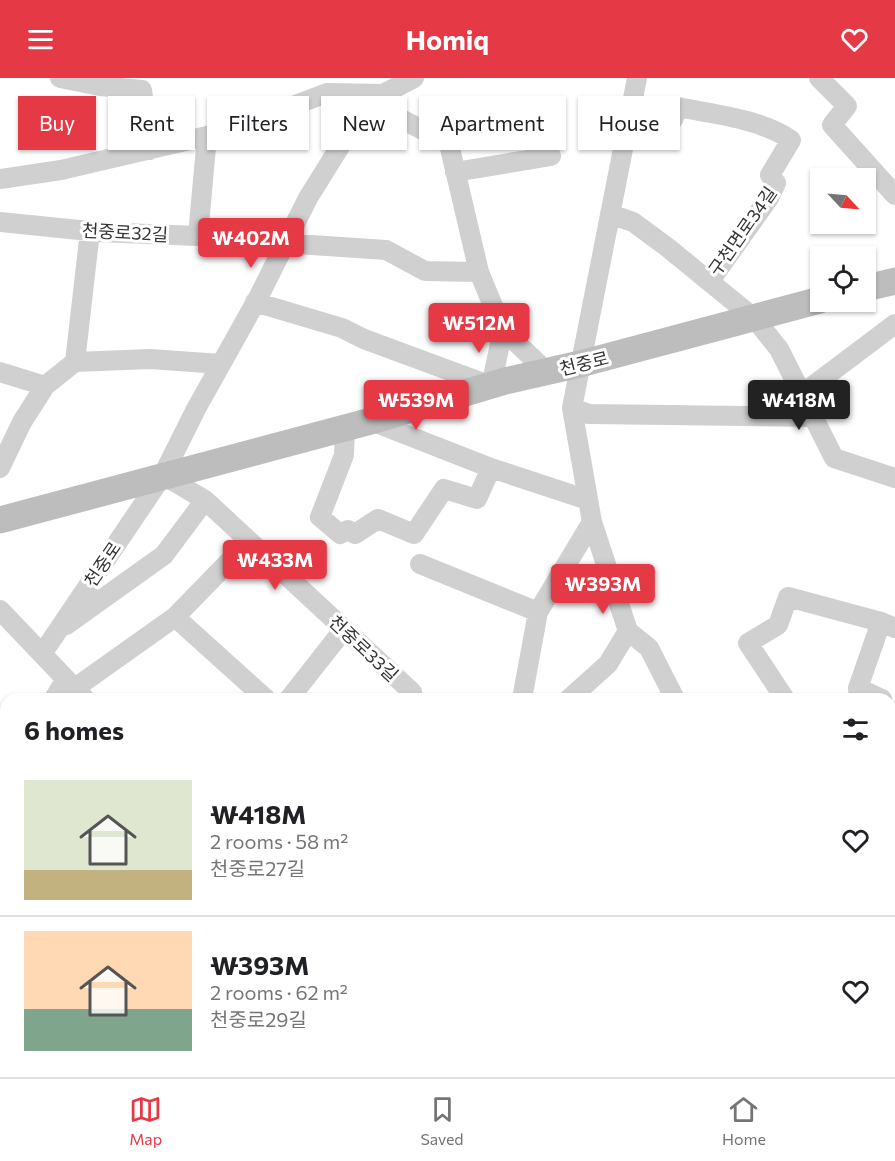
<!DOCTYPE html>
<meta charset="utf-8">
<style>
:root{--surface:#fff;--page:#f2f2f2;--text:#202124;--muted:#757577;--line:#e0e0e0;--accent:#e63946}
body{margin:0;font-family:Commissioner,"Noto Sans KR",sans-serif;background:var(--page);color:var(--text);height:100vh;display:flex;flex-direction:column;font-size:22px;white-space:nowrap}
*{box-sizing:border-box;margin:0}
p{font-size:20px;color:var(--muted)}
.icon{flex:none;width:33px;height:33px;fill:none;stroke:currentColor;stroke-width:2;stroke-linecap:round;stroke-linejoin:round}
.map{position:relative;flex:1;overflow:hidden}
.details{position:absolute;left:0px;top:615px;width:896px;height:384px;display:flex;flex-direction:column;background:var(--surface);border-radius:18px 18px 0 0;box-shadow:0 2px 4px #0004}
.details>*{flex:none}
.top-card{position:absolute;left:18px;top:18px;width:860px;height:54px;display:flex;gap:12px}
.needle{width:39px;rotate:116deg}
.tools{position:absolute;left:810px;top:90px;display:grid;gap:12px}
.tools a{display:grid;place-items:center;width:66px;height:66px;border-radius:0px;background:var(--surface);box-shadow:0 2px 4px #0004;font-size:30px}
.price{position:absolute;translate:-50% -51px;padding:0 14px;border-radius:6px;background:var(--accent);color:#fff;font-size:20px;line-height:39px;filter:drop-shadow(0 2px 3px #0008)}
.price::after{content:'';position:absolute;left:50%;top:36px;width:18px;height:14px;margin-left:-9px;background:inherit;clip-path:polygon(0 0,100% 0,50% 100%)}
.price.active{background:#222;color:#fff}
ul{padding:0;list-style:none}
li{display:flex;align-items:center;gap:18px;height:150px;padding:0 24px}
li+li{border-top:2px solid var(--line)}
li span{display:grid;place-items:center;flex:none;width:168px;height:120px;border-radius:0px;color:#555}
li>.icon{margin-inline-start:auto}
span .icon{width:72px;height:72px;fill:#fffc;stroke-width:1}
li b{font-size:26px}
h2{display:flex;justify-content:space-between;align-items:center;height:72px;padding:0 24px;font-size:26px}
.pill{padding:0 21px;border-radius:0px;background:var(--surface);box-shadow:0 2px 4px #0004;font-size:21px;line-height:54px}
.pill.active{background:var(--accent);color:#fff}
header{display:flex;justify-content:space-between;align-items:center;height:78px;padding:0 24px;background:var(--accent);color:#fff;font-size:27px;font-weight:700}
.tabs{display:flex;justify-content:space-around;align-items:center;height:84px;border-top:2px solid var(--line);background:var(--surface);font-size:16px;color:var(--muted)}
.tabs a{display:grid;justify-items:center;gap:3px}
.tabs .active{color:var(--accent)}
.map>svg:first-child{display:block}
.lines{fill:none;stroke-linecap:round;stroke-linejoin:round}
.street{stroke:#d0d0d0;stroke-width:20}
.secondary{stroke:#bdbdbd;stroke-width:27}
.labels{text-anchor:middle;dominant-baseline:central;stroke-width:6;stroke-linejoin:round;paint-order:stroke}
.street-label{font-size:18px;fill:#333;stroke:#fff}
</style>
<header><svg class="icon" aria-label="menu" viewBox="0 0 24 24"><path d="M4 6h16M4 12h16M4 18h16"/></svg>Homiq<svg class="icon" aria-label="heart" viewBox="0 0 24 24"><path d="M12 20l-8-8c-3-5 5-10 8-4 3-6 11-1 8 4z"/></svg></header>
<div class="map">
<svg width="895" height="999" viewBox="0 0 895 999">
<rect width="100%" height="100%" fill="#fff"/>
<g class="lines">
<!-- street -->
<path class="street" d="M60 0 100 8 142 12 150 72
M819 0 847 28 832 47 895 117
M373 26 449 66 479 194 503 252 547 294
M630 37 673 42 678 29C716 37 758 40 791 62L770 97 776 105 769 120 710 203
M455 94 551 78
M0 101 61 92 207 58 255 42 327 15 383 16
M610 136 633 144 667 169 754 240 779 271 834 380 895 400
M0 144 99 154 198 158 236 155 267 164 386 172 425 193 479 194
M198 158 207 58
M255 224 342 250 364 261 491 308 503 252
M75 284 150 281 221 286
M0 294 45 308
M802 316 895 246
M572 330 589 336 813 339
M371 343 491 390 588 422
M345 349 344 377 320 439 340 456 348 452 355 456 378 441 414 456 444 411 477 421 491 390
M0 390 22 344 45 308 75 284 90 153
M163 397 205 422 412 614 409 621
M420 486 538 534
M0 532 85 621
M175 539 266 621
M66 547 164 477 205 422
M628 553 649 570 675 621
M42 576 163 397 196 331 259 218 308 120 359 38 383 16 414 0
M75 610 175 539 248 464
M858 610 882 621
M54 621 66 601
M289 621 344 551
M522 621 538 534 592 444 572 330 637 0
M569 621 608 586 628 553 592 444
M785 621 748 565 778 547 788 519 881 544 895 550
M859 621 858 610 881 544
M0 714 6 704
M890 738 895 740
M890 756 895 778
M890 857 895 858
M170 993 175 999
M431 993 436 999
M647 993 648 999
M743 993 745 999
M842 993 844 999
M5 999 10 993
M332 999 338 993
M505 999 534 993"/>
<!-- secondary -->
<path class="secondary" d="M866 210 895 203
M0 442 371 343 505 303 580 286 820 222"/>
</g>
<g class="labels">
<!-- street labels -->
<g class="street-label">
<text transform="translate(742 153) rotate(-55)">구천면로34길</text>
<text transform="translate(125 154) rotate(3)">천중로32길</text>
<text transform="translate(584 285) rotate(-14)">천중로</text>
<text transform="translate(102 486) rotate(-56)">천중로</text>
<text transform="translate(364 570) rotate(43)">천중로33길</text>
</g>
</g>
</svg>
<div class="tools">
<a><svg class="needle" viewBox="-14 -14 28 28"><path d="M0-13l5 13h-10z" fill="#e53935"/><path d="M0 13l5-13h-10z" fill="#757577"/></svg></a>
<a><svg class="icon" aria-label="locate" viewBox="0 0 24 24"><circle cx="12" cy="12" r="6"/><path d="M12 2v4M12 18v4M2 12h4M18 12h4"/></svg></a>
</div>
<b class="price" style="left:251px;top:191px">₩402M</b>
<b class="price" style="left:479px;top:276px">₩512M</b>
<b class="price" style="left:416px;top:353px">₩539M</b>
<b class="price active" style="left:799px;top:353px">₩418M</b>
<b class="price" style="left:275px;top:513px">₩433M</b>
<b class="price" style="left:603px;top:537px">₩393M</b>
<div class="top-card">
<a class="pill active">Buy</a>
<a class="pill">Rent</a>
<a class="pill">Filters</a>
<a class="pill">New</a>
<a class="pill">Apartment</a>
<a class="pill">House</a>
</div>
<section class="details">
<h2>6 homes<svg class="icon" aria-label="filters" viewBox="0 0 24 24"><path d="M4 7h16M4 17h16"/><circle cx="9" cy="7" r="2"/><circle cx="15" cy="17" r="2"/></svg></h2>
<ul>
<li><span style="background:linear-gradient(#dfe7d0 75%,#c2b280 0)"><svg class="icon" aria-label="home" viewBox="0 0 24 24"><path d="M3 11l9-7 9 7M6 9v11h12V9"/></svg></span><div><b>₩418M</b><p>2 rooms · 58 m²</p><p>천중로27길</p></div><svg class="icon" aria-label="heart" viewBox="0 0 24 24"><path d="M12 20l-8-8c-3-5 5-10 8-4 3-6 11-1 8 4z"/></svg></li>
<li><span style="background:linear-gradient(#ffd9b3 65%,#7fa58c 0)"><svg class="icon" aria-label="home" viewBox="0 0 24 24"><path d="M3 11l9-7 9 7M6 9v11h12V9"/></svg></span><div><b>₩393M</b><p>2 rooms · 62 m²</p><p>천중로29길</p></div><svg class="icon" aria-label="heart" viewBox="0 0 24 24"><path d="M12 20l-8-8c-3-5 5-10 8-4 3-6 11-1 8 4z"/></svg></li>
</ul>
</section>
</div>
<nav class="tabs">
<a class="active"><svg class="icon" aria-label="map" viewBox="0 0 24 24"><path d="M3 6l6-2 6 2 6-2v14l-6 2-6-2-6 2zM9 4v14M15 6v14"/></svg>Map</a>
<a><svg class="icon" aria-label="saved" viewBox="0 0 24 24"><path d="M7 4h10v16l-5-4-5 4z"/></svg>Saved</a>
<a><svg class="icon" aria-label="home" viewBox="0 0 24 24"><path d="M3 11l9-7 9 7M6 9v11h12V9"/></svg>Home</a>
</nav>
